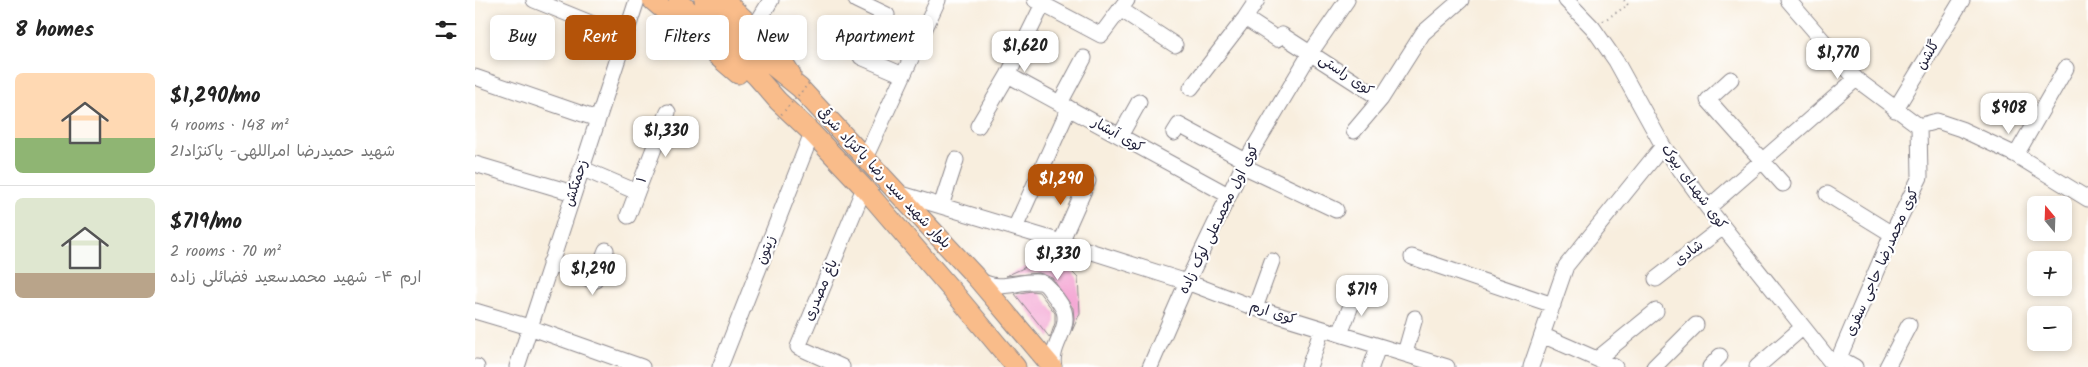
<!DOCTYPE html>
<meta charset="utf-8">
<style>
:root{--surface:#fff;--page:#f6f6f6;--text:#222;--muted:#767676;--line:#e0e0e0;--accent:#b45309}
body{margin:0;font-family:Kalam,"Playpen Sans Arabic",sans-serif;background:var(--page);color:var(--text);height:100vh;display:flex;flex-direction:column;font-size:19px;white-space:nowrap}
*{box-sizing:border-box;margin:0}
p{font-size:16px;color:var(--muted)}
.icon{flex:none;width:28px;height:28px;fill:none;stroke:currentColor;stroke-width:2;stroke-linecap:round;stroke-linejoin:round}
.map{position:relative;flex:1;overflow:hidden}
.sheet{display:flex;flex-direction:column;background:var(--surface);width:475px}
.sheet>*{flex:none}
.top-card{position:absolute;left:15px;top:15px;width:475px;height:45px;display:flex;gap:10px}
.needle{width:32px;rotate:341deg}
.fabs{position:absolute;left:1552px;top:196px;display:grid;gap:10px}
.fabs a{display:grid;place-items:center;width:45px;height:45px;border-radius:8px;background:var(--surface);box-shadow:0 2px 8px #0003;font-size:25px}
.price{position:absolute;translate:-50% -42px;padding:0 11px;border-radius:10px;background:#fff;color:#222;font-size:16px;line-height:32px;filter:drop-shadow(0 1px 2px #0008)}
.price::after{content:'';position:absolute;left:50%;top:30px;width:15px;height:11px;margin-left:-8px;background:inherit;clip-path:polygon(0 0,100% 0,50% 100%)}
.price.current{background:var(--accent);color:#fff}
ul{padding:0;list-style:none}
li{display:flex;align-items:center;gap:15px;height:125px;padding:0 15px}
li+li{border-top:1px solid var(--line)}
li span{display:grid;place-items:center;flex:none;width:140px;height:100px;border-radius:8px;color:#555}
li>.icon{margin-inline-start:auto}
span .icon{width:60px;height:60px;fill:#fffc;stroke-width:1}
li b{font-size:21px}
h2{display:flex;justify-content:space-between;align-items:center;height:60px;padding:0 15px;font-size:21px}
.tag{padding:0 18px;border-radius:8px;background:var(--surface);box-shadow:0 2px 8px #0003;font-size:18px;line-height:45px}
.tag.current{background:var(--accent);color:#fff}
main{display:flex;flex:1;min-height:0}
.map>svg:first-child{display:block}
.building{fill:#f4a8d4}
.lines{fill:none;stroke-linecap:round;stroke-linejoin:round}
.minor-casing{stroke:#8d888c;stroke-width:17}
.major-casing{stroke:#8d888c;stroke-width:21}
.path{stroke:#8d888c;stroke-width:2;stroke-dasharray:1 4;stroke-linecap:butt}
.minor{stroke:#fff;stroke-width:15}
.major{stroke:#f9bc8a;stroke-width:19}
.path-bridge{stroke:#8d888c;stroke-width:2;stroke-dasharray:1 4;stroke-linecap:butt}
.labels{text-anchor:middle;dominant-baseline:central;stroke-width:4.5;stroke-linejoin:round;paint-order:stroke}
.street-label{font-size:14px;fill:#22223b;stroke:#fff}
</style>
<main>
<section class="sheet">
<h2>8 homes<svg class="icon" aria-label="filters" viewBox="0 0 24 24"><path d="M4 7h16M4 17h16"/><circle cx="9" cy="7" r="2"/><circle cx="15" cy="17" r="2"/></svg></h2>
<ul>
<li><span style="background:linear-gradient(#ffd9b3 65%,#8fb573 0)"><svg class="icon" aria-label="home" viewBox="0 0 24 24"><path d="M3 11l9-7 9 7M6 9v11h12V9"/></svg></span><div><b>$1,290/mo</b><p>4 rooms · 148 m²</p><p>شهید حمیدرضا امراللهی- پاکنژاد21</p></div></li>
<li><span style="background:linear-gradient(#dfe7d0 75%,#b9a48a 0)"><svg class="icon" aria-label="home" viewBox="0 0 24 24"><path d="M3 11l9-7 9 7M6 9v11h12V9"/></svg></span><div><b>$719/mo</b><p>2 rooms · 70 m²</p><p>ارم ۴- شهید محمدسعید فضائلی زاده</p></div></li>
</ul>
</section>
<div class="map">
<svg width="1613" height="367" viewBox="0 0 1613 367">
<rect width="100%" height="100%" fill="#fff"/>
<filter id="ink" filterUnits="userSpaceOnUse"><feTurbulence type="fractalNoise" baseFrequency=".02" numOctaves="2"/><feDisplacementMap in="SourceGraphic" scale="10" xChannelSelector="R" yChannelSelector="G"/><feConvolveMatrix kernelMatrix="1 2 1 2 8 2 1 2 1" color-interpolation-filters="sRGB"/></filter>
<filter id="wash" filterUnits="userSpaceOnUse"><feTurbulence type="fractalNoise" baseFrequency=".0096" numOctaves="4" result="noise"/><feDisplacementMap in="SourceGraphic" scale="20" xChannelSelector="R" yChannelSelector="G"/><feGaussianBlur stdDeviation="1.12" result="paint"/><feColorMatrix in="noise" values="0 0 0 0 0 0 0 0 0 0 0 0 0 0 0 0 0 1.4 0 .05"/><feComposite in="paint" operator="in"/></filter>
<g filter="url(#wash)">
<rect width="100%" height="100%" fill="#f8eede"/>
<g id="blocks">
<!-- building -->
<path class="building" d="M586 261 603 278 605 313 597 331 599 319 598 308 577 278 564 273 531 276 555 265Z
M556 291 564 292 580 313V323L575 338 540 294Z"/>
</g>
</g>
<g filter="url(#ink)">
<use href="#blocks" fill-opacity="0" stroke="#8d888c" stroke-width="1"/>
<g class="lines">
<!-- minor casing -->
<g class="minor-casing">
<path id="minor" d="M59 0 150 37
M381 0 412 15
M560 0 626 35 652 0
M1091 0 1118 28 1141 61 1188 146 1233 208 1360 367
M1313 0 1381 79 1444 126
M645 9 700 45
M770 18 782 0
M279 28 296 0
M386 57 428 75
M533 75 753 195
M0 77 122 119
M1256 79 1233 100 1308 184
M716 88 770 18 802 39 807 35 906 99
M585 103 609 58
M1420 110 1487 0
M503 126 533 75 568 4
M1444 126 1462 121 1486 129 1541 155 1613 199
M879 131 906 99 948 33 986 0
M699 133 704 125 771 161
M645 136 664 102
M1541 155 1591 68
M390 158 463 0
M0 164 98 193
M768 166 861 210
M106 168 162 192 153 216
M162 192 193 112
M423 193 586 242 712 282 780 308 972 367
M1352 194 1417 234
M466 206 481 160
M1233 208 1381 79
M540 228 594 108
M586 242 613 181
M937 257 1078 305
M75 263 119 281 131 250
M1181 279 1248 227
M504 280C528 293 541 280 564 282 571 282 574 289 578 294 582 299 587 305 589 311 595 330 574 347 579 367
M780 308 797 261
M0 311 54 327 167 367
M865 334 882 290
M1067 335 1140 367
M930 353 940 318
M1364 358 1380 367
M1122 359 1181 311
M0 367H2
M42 367 162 0
M245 367 337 133
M367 367 323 347 389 188
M675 367 712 282 768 166 836 52 872 0
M834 367 847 329
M896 367 903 347
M1056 367 1091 266 1188 146
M1179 367 1221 325
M1235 367 1245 356
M1282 367 1328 327
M1360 367 1417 234 1445 177 1444 126
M1412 367 1434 325"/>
</g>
<!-- major casing -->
<g class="major-casing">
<path id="major" d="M177 0 263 74
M203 0 282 77 303 101 337 133 389 188 481 295 541 367
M229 0 294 63 325 88 500 276 577 367
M249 0 297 45 316 74"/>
</g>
<!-- path -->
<path class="path" d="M1128 21 1153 5 1149 0"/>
<!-- minor -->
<use href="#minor" class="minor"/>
<!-- major -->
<use href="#major" class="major"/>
<!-- path-bridge -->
<path class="path-bridge" d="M303 118 336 81"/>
</g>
</g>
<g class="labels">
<!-- street labels -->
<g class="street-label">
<text transform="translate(1453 55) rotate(-59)">گلشن</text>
<text transform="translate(871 75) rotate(34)">کوی راستی</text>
<text transform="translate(643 135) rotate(29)">کوی آبشار</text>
<text transform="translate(409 178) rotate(47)">بلوار شهید سید رضا پاکنژاد شرقی</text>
<text transform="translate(167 180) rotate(-69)">۱</text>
<text transform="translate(101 183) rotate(-72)">زحمتکش</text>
<text transform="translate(1219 187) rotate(54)">کوی شهدای بیوک</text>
<text transform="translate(744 219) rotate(-64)">کوی اول محمدعلی لوک زاده</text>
<text transform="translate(291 250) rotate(-69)">زیتون</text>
<text transform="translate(1214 253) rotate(-38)">شادی</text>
<text transform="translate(1407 262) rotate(-66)">کوی محمدرضا حاجی سفری</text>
<text transform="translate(346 290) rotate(-67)">باغ مصدری</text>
<text transform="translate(798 313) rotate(18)">کوی ارم</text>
</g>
</g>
</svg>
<div class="fabs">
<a><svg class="needle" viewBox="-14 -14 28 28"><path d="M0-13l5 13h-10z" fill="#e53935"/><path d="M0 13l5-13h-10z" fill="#767676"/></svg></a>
<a>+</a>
<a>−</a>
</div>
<b class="price" style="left:550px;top:73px">$1,620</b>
<b class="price" style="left:1363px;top:80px">$1,770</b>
<b class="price" style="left:1534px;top:135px">$908</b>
<b class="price" style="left:191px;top:158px">$1,330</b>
<b class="price current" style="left:586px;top:206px">$1,290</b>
<b class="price" style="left:583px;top:281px">$1,330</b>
<b class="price" style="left:118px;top:296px">$1,290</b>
<b class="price" style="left:887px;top:317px">$719</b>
<div class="top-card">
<a class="tag">Buy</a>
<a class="tag current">Rent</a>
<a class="tag">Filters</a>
<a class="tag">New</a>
<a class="tag">Apartment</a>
</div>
</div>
</main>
